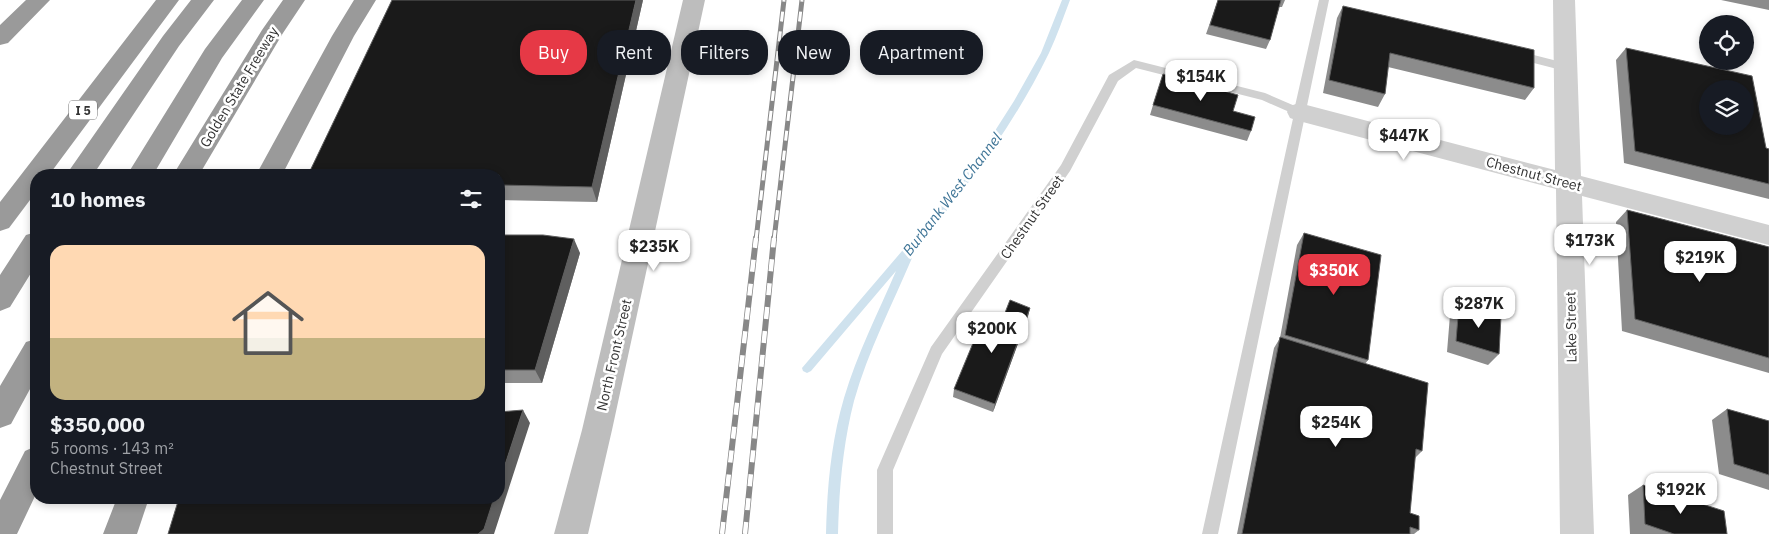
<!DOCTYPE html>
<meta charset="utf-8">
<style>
:root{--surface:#171b24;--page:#242831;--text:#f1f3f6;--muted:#9ea1a6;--line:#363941;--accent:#e63946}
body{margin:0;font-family:"IBM Plex Sans",sans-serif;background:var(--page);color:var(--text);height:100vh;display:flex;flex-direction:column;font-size:19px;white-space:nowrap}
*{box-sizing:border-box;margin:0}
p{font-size:16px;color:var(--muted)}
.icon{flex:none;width:28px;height:28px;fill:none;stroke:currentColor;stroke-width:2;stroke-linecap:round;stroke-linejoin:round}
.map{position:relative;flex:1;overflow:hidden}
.details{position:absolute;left:30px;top:169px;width:475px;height:335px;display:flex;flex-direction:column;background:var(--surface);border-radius:20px;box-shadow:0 2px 8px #0003}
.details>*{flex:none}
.top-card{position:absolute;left:520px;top:30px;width:475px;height:45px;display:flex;gap:10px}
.controls{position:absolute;left:1699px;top:15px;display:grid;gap:10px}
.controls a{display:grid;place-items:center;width:55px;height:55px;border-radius:50%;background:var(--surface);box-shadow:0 2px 8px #0003;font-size:25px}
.price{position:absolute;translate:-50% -42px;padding:0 11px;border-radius:10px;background:#fff;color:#222;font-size:16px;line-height:32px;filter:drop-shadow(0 1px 2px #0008)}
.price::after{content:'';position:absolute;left:50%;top:30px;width:15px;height:11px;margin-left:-8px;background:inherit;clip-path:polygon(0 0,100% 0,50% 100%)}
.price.current{background:var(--accent);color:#fff}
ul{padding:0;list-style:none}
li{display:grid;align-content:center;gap:10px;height:265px;padding:0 20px}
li+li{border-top:1px solid var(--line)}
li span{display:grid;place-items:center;height:155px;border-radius:15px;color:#555}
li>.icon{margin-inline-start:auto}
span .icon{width:90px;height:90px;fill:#fffc;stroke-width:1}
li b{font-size:21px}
h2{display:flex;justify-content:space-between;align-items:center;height:60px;padding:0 20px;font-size:21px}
.chip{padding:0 18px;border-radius:20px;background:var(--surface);box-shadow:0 2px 8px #0003;font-size:18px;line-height:45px}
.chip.current{background:var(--accent);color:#fff}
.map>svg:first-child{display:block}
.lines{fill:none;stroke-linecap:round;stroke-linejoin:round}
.stream{fill:#cfe2ee;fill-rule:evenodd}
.lane{fill:#d0d0d0;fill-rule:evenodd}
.street{fill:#d0d0d0;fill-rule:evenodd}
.secondary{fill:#bdbdbd;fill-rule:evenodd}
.highway{fill:#9a9a9a;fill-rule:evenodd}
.rail-far1-casing{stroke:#888;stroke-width:5}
.rail-casing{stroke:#888;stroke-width:6}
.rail-far1{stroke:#fff;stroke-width:3;stroke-dasharray:10;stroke-linecap:butt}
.rail{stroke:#fff;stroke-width:4.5;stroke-dasharray:12;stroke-linecap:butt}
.wall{fill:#8c8c8c}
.shaded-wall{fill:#5f5f5f}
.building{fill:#1a1a1a;stroke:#5f5f5f;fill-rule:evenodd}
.labels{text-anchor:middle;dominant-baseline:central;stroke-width:5;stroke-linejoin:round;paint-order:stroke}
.shield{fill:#fff;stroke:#707070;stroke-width:1}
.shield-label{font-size:12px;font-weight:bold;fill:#333}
.street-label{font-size:14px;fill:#333;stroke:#fff}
.water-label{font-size:15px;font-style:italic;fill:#3f7597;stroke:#fff}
</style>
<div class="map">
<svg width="1769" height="534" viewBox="0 0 1769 534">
<rect width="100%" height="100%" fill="#fff"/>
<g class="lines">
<!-- stream -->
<path class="stream" d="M1062 0H1070C1063 18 1057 36 1049 53 1013 127 963 193 910 255L912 258C892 305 868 351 854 401 843 444 839 489 838 534H826C827 488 831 442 844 398 857 354 878 313 896 271L811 371 807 373 803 371 802 368 914 237 950 193 984 148 1014 101 1041 53Z"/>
<!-- lane -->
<path class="lane" d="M1319 0H1329L1218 534H1202L1294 114 1262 100 1136 68 1118 81 1070 171 942 354 893 470V534H877V470L931 347 1061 165 1109 75 1134 60 1265 93 1295 106Z
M1518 51 1569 64 1571 67 1565 71 1514 58 1512 55Z"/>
<!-- street -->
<path class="street" d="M1553 0H1575L1581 176 1769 225V245L1582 196 1594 534H1560L1556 189 1299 121 1290 118 1287 112 1290 106 1299 103 1555 170Z"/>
<!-- secondary -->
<path class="secondary" d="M683 0H705L612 430 588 534H554L582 430Z"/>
<!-- highway -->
<path class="highway" d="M26 0H50L8 43 0 45V25Z
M156 0H179L49 175H36V192L9 228 0 231V202Z
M191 0H214L179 46 93 175H66L163 36Z
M242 0H264L222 58 153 175H127L205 49Z
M283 0H305L283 33 199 175H173L262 30Z
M354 0H376L354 36 282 175H256L332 36Z
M36 232V265L10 307 0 311V275L26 235Z
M36 339V378L11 424 0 428V386L26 342Z
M36 446V494L17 534H0V500L25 451Z
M117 498H149L137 534H103Z"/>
<!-- rail-far1 casing -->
<g class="rail-far1-casing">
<path id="rail-far1" d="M756 240 784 0
M774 240 802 0"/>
</g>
<!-- rail casing -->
<g class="rail-casing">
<path id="rail" d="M722 534 756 238
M745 534 774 238"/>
</g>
<!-- rail-far1 -->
<use href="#rail-far1" class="rail-far1"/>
<!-- rail -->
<use href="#rail" class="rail"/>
</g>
<!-- wall -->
<path class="wall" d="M643 0 597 202 499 200V175Z
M1218 0H1285L1282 7H1279L1270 40 1266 49 1206 34Z
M1721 0H1769V10Z
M1343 6 1534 88 1525 100 1388 67 1385 94 1378 107 1323 93 1337 18Z
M1626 48 1766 148 1769 149V199L1624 163 1616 60Z
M1153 105 1233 111 1251 131 1247 141 1150 115Z
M1627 210 1769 247V373L1622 331 1616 222Z
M1304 233 1368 360 1365 364 1422 451 1415 458 1410 513 1419 530 1414 534H1237L1274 348 1280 338 1297 245Z
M499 235 580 253 542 383H499Z
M1459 304 1499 354 1488 365 1447 352 1450 315Z
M1030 308 1028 316 993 412 953 397 954 389 1001 323Z
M1727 409 1769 421V490L1719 474 1712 420Z
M1643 485 1727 534H1630L1628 495Z"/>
<!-- shaded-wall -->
<path class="shaded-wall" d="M636 0H643L597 202 592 187Z
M423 171 426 175H415Z
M574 239 580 253 542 383 535 370Z
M1030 308 1028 316 993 412 995 404Z
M523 410 530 423 494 534H478L494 498H499V483Z"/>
<!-- building -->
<path class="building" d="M392 0H636L592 187 499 185V175H423V171L415 175H308Z
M1218 0H1281L1270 40 1210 25Z
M1343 6 1534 50V88L1390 53 1385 94 1329 80Z
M1626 48 1752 76 1766 148 1769 149V184L1635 151ZM1708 89H1745V126H1708Z
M1163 74 1238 95 1233 111 1255 117 1251 131 1153 105Z
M1627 210 1769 247V358L1635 319Z
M1304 233 1381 255 1368 360 1285 335Z
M499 235H543L574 239 535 370H499Z
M1010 300 1030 308 995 404 954 389 983 319 1001 323Z
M1459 304 1501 316 1499 354 1456 341Z
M1280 337 1428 383 1422 451 1416 449 1410 513 1419 516V530L1410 527V534H1242Z
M1727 409 1769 421V475L1734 464Z
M523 410 499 483V412Z
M1643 485 1724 511 1727 534H1674L1645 524Z
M179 498H494L484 529 478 534H168Z"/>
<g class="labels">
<!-- shield labels -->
<rect class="shield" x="69" y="100.5" width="28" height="19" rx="4"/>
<g class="shield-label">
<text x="83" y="110">I 5</text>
</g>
<!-- street labels -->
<g class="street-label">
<text transform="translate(239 87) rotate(-59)">Golden State Freeway</text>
<text transform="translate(1534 174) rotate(15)">Chestnut Street</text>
<text transform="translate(1032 217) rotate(-55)">Chestnut Street</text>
<text transform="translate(1571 327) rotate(-91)">Lake Street</text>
<text transform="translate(614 355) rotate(-77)">North Front Street</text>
</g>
<!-- water labels -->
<g class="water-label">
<text transform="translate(952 194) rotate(-52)">Burbank West Channel</text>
</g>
</g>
</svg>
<div class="controls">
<a><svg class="icon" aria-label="locate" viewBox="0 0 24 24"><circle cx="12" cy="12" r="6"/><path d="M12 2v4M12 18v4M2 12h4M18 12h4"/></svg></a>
<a><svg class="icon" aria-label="layers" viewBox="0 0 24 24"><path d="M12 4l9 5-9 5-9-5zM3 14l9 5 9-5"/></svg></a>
</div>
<b class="price" style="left:1201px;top:102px">$154K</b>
<b class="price" style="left:1404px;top:161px">$447K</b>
<b class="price" style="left:1590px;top:266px">$173K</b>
<b class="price" style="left:654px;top:272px">$235K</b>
<b class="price" style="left:1700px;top:283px">$219K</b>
<b class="price current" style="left:1334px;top:296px">$350K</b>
<b class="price" style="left:1479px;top:329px">$287K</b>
<b class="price" style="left:992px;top:354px">$200K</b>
<b class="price" style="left:1336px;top:448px">$254K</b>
<b class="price" style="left:1681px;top:515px">$192K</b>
<div class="top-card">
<a class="chip current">Buy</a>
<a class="chip">Rent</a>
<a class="chip">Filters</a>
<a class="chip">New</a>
<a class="chip">Apartment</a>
</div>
<section class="details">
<h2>10 homes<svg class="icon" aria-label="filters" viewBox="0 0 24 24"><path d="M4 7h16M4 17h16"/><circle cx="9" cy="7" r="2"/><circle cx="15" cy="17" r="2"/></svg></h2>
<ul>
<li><span style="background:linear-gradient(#ffd9b3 60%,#c2b280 0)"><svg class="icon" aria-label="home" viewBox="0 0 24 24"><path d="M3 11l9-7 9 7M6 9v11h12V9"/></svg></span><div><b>$350,000</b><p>5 rooms · 143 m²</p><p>Chestnut Street</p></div></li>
</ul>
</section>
</div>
